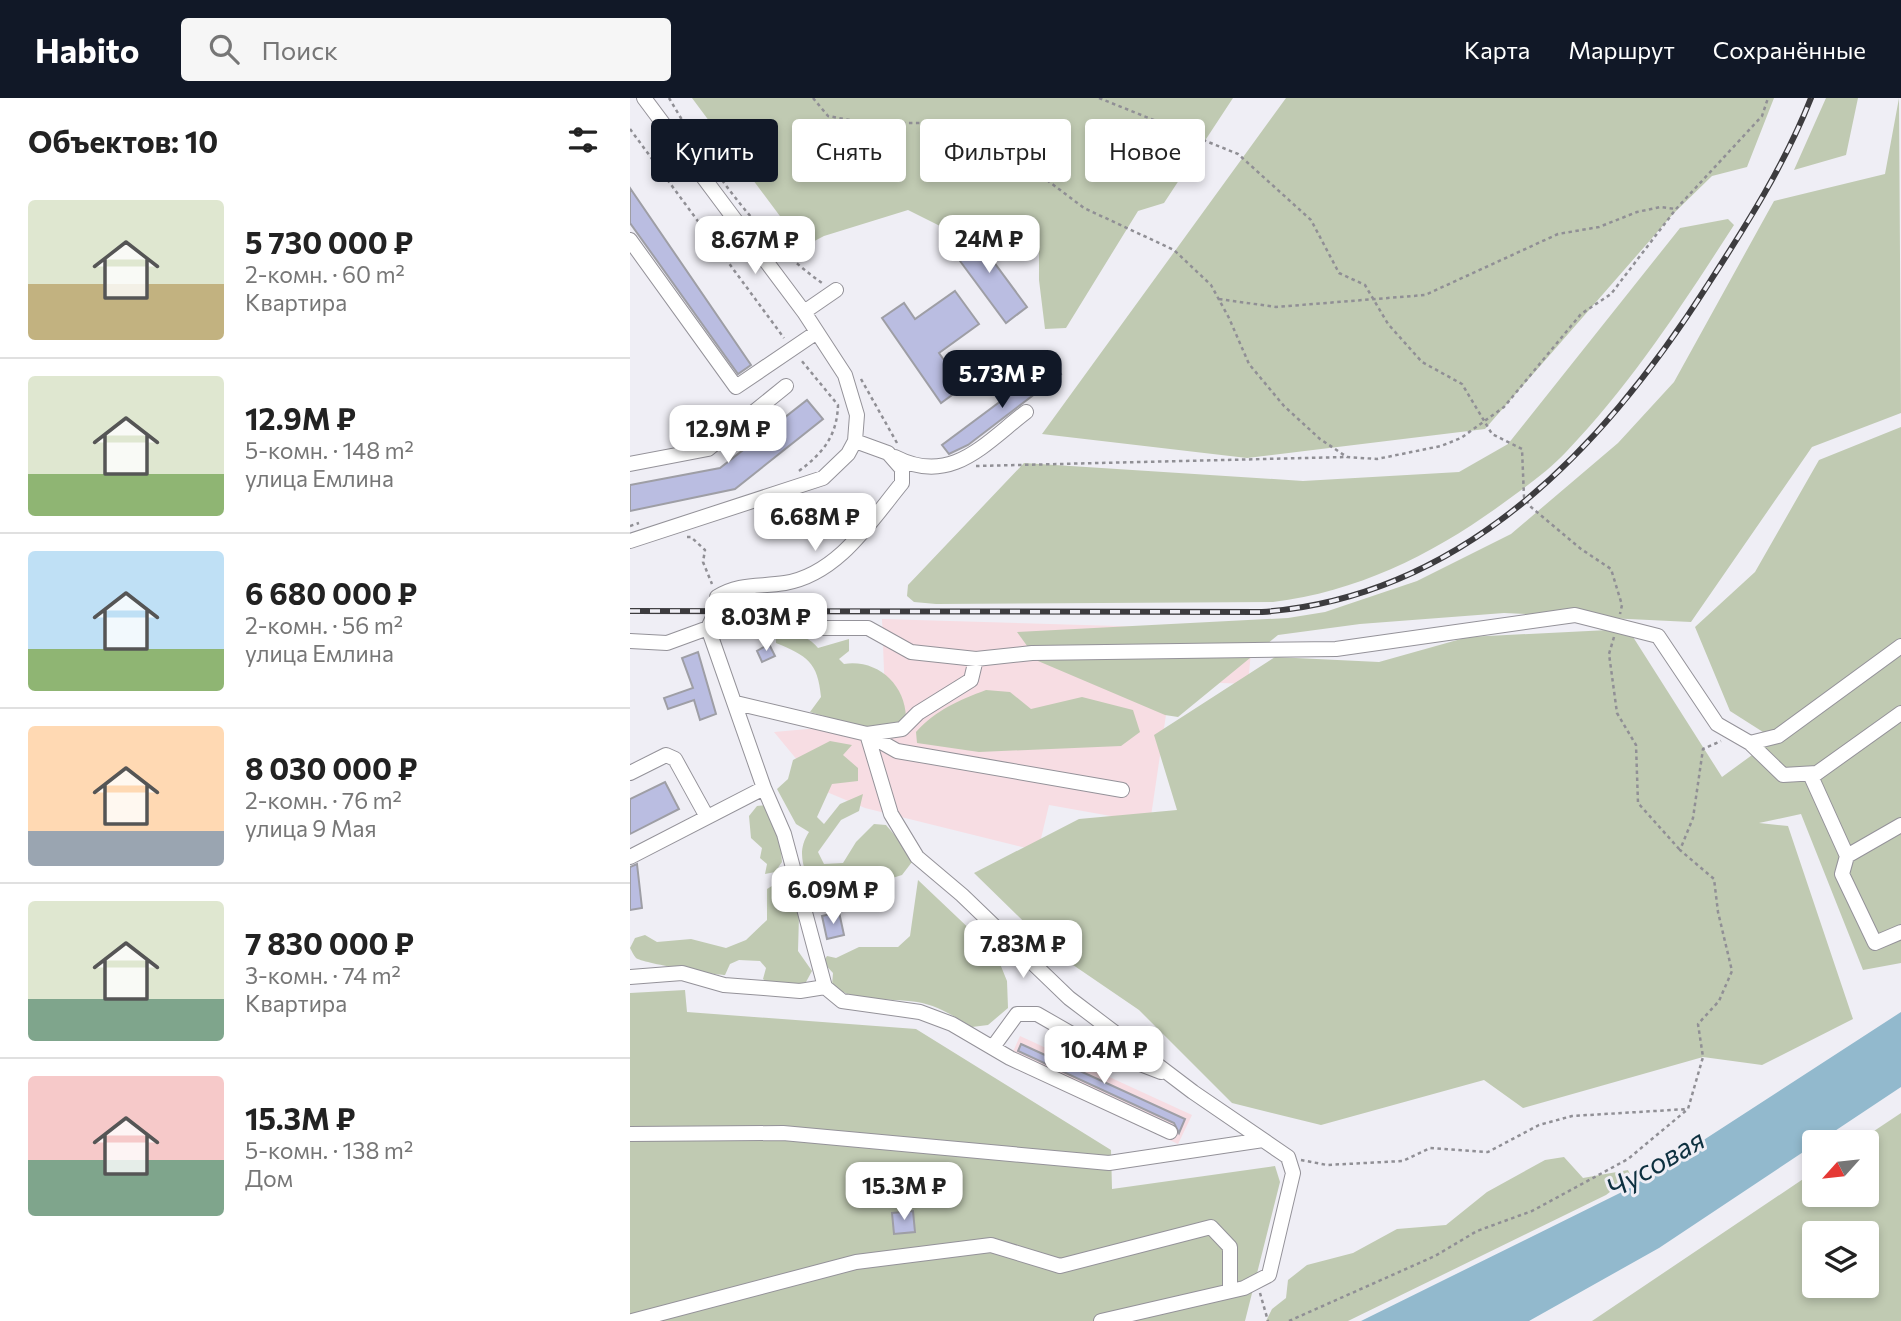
<!DOCTYPE html>
<html lang="ru">
<meta charset="utf-8">
<style>
:root{--surface:#fff;--page:#f6f6f6;--text:#222;--muted:#767676;--line:#e0e0e0;--accent:#111827}
body{margin:0;font-family:Commissioner,sans-serif;background:var(--page);color:var(--text);height:100vh;display:flex;flex-direction:column;font-size:26px;white-space:nowrap}
*{box-sizing:border-box;margin:0}
p{font-size:23px;color:var(--muted)}
.icon{flex:none;width:38px;height:38px;fill:none;stroke:currentColor;stroke-width:2;stroke-linecap:round;stroke-linejoin:round}
.map{position:relative;flex:1;overflow:hidden}
.drawer{display:flex;flex-direction:column;background:var(--surface);width:630px}
.drawer>*{flex:none}
.hud{position:absolute;left:21px;top:21px;width:665px;height:63px;display:flex;gap:14px}
.needle{width:46px;rotate:243deg}
.buttons{position:absolute;left:1172px;top:1032px;display:grid;gap:14px}
.buttons a{display:grid;place-items:center;width:77px;height:77px;border-radius:7px;background:var(--surface);box-shadow:0 4px 10px #0003;font-size:35px}
.price{position:absolute;translate:-50% -60px;padding:0 16px;border-radius:14px;background:#fff;color:#222;font-size:23px;line-height:46px;filter:drop-shadow(0 2px 4px #0008)}
.price::after{content:'';position:absolute;left:50%;top:42px;width:21px;height:16px;margin-left:-10px;background:inherit;clip-path:polygon(0 0,100% 0,50% 100%)}
.price.on{background:var(--accent);color:#fff}
ul{padding:0;list-style:none}
li{display:flex;align-items:center;gap:21px;height:175px;padding:0 28px}
li+li{border-top:2px solid var(--line)}
li span{display:grid;place-items:center;flex:none;width:196px;height:140px;border-radius:7px;color:#555}
li>.icon{margin-inline-start:auto}
span .icon{width:84px;height:84px;fill:#fffc;stroke-width:1}
li b{font-size:30px}
h2{display:flex;justify-content:space-between;align-items:center;height:84px;padding:0 28px;font-size:30px}
.pill{padding:0 24px;border-radius:7px;background:var(--surface);box-shadow:0 4px 10px #0003;font-size:24px;line-height:63px}
.pill.on{background:var(--accent);color:#fff}
header{display:flex;align-items:center;gap:42px;box-sizing:border-box;height:98px;padding:0 35px;background:var(--accent);color:#fff}
header strong{font-size:33px}
nav{display:flex;gap:38px;margin-inline-start:auto;font-size:24px}
.search{width:490px;height:63px;background:var(--page);display:flex;align-items:center;gap:18px;box-sizing:border-box;padding:0 24px;border-radius:7px;color:var(--muted);font-size:26px}
main{display:flex;flex:1;min-height:0}
.map>svg:first-child{display:block}
.industrial{fill:#f7dde3}
.green{fill:#c0cab2;fill-rule:evenodd}
.water{fill:#92b9cd}
.building{fill:#babde1;stroke:#9e9ea5;stroke-width:2}
.lines{fill:none;stroke-linecap:round;stroke-linejoin:round}
.minor-casing{stroke:#949299;stroke-width:16}
.path{stroke:#908f95;stroke-width:2.5;stroke-dasharray:3.5 3.5;stroke-linecap:butt}
.minor{stroke:#fff;stroke-width:14}
.rail-casing{stroke:#3d3c3f;stroke-width:6}
.rail{stroke:#efeef5;stroke-width:3.5;stroke-dasharray:10;stroke-linecap:butt}
.labels{text-anchor:middle;dominant-baseline:central;stroke-width:6;stroke-linejoin:round;paint-order:stroke}
.water-label{font-size:28px;font-style:italic;fill:#0d303f;stroke:#efeef5}
</style>
<header>
<strong>Habito</strong>
<div class="search"><svg class="icon" aria-label="search" viewBox="0 0 24 24"><circle cx="10" cy="10" r="6"/><path d="M15 15l6 6"/></svg>Поиск</div>
<nav><a>Карта</a><a>Маршрут</a><a>Сохранённые</a></nav>
</header>
<main>
<section class="drawer">
<h2>Объектов: 10<svg class="icon" aria-label="filters" viewBox="0 0 24 24"><path d="M4 7h16M4 17h16"/><circle cx="9" cy="7" r="2"/><circle cx="15" cy="17" r="2"/></svg></h2>
<ul>
<li><span style="background:linear-gradient(#dfe7d0 60%,#c2b280 0)"><svg class="icon" aria-label="home" viewBox="0 0 24 24"><path d="M3 11l9-7 9 7M6 9v11h12V9"/></svg></span><div><b>5 730 000 ₽</b><p>2-комн. · 60 m²</p><p>Квартира</p></div></li>
<li><span style="background:linear-gradient(#dfe7d0 70%,#8fb573 0)"><svg class="icon" aria-label="home" viewBox="0 0 24 24"><path d="M3 11l9-7 9 7M6 9v11h12V9"/></svg></span><div><b>12.9M ₽</b><p>5-комн. · 148 m²</p><p>улица Емлина</p></div></li>
<li><span style="background:linear-gradient(#bfe0f5 70%,#8fb573 0)"><svg class="icon" aria-label="home" viewBox="0 0 24 24"><path d="M3 11l9-7 9 7M6 9v11h12V9"/></svg></span><div><b>6 680 000 ₽</b><p>2-комн. · 56 m²</p><p>улица Емлина</p></div></li>
<li><span style="background:linear-gradient(#ffd9b3 75%,#9aa5b1 0)"><svg class="icon" aria-label="home" viewBox="0 0 24 24"><path d="M3 11l9-7 9 7M6 9v11h12V9"/></svg></span><div><b>8 030 000 ₽</b><p>2-комн. · 76 m²</p><p>улица 9 Мая</p></div></li>
<li><span style="background:linear-gradient(#dfe7d0 70%,#7fa58c 0)"><svg class="icon" aria-label="home" viewBox="0 0 24 24"><path d="M3 11l9-7 9 7M6 9v11h12V9"/></svg></span><div><b>7 830 000 ₽</b><p>3-комн. · 74 m²</p><p>Квартира</p></div></li>
<li><span style="background:linear-gradient(#f6c9c9 60%,#7fa58c 0)"><svg class="icon" aria-label="home" viewBox="0 0 24 24"><path d="M3 11l9-7 9 7M6 9v11h12V9"/></svg></span><div><b>15.3M ₽</b><p>5-комн. · 138 m²</p><p>Дом</p></div></li>
</ul>
</section>
<div class="map">
<svg width="1271" height="1223" viewBox="0 0 1271 1223">
<rect width="100%" height="100%" fill="#efeef5"/>
<!-- industrial -->
<path class="industrial" d="M252 521 623 532 618 586 541 583 520 725 419 707 408 753 235 710 192 692 144 634 256 624Z
M390 938 562 1017 548 1046 377 967Z"/>
<!-- green -->
<path class="green" d="M62 0H603L534 105 508 113 436 230 415 231 409 182V140L381 117 341 122 314 130 278 112 194 138 173 149Z
M656 0H1144L1117 69 1082 78 1043 116 855 331 617 360 412 336Z
M1196 0H1228L1216 57 1164 72Z
M1269 0 1271 315 1182 349 1061 524 874 515 730 526 648 537 548 619 535 617 408 563 387 534 658 520 695 514 787 483 881 436 988 345 1044 284 1144 103 1255 76Z
M1098 121 1104 127C1053 206 1002 285 936 354 920 371 902 384 883 398 811 452 733 493 643 504L306 506 284 504 277 498 278 487 394 365 673 383 829 374 878 346 1050 130Z
M1271 329V865L1233 872 1171 716 1129 725 1158 728 1223 921 1132 967 1073 959 893 1010 854 982 691 1027 602 1005 509 912 427 856 344 775 449 721 547 712 524 637 645 559 749 564 838 539 998 531 1092 679 1144 641 1100 613 1065 529 1125 474 1189 362Z
M146 536C163 536 177 536 188 550L219 541V553L209 561 214 566C247 561 275 586 276 619L263 627 238 631 180 614 191 599C188 564 177 558 146 545Z
M356 592 380 594 401 611 452 599 503 612 510 634 491 648 349 654 287 645 286 634C306 612 329 602 356 592Z
M200 643 222 647 213 657 228 670V683L202 686 187 719 194 726 210 706 233 696 229 713 211 722 188 754 194 766 213 765 226 744 244 726 256 727 274 748 282 764 272 777 185 804 177 801C182 773 162 761 179 734L166 726 147 691 158 681 163 662Z
M136 707 150 740 152 764 145 774 135 776 137 766 130 760 132 750 121 740 119 718 127 708Z
M288 782 366 856 377 883 378 910 358 927 342 929C325 919 307 907 287 904 256 899 227 907 202 887L203 875 193 864 197 858 206 860 229 849H268L280 838Z
M145 786 158 792 169 818 168 853 182 873 176 884C161 889 146 891 133 881L136 870 130 863 109 862 100 866 95 877C84 877 12 865 6 860 3 857 2 853 0 850L5 840 15 837 27 844 61 841 96 850 116 842 137 822V791Z
M55 892 57 914 286 931 481 1052 482 1091 645 1068 650 1084 615 1223H0V895Z
M1271 1015V1223H962L1185 1073V1097H1237V1045H1226ZM1185 1136H1237V1188H1185Z
M934 1059 953 1080 998 1072 1001 1078 976 1097 718 1223H636L642 1211 656 1200 658 1182 677 1167 723 1155 767 1131 816 1127 857 1094 915 1062Z"/>
<!-- water -->
<path class="water" d="M1271 914V989L1029 1150 899 1223H731L998 1091Z"/>
<!-- building -->
<path class="building" d="M0 90 121 267 108 276 0 125Z
M342 124 357 144 352 148 397 209 376 225 330 163 340 155 326 136Z
M325 193 349 226 309 255 333 289 311 305 252 220 274 205 285 221Z
M422 265 431 276 338 347 319 356 312 347Z
M177 302 193 321 105 391 0 413V387L90 370Z
M139 546 145 558 132 564 127 553Z
M68 554 86 616 70 622 64 602 38 611 34 600 63 590 52 560Z
M35 684 49 711 0 736V701Z
M7 766 12 810 0 812V769Z
M209 814 214 837 197 841 192 818Z
M391 946 555 1021 549 1035 544 1025 388 953Z
M283 1113 285 1134 264 1136 262 1115Z"/>
<g class="lines">
<!-- minor casing -->
<g class="minor-casing">
<path id="minor" d="M0 142 106 289 187 234
M174 214 206 192
M265 359C321 388 354 346 396 314
M0 366 78 351 156 288
M0 443 193 380 218 356 225 343 227 317 215 277 174 214 14 0
M0 543 37 545 78 530H238L281 554 346 561 402 555 706 551 945 517 1028 538 1087 626 1120 645 1153 677 1187 675 1271 615
M106 605 237 636 261 716 287 759 332 797 439 900 563 994 658 1059 663 1075 639 1177 614 1190 471 1223
M237 636 267 653 492 692
M237 636 272 631 288 615 341 582 346 561
M1120 645 1148 638 1271 548
M0 675 36 657 45 661 77 719
M1180 676 1217 758
M1271 727 1217 758 1212 776 1245 845 1271 834
M0 759 134 690
M0 879 52 875 94 887 134 890 170 893 195 889
M195 889 154 736 134 690 78 530 86 513 87 499C109 485 130 489 155 485 208 476 240 424 272 385V371L258 355 225 343
M195 889 212 903 290 914 322 926 380 960 540 1034
M363 949 387 916H407L461 947 531 974
M0 1036 153 1035 479 1065 633 1042
M2 1223 226 1164 361 1147 430 1168 581 1129 600 1149V1191"/>
</g>
<!-- path -->
<path class="path" d="M39 0C78 67 128 140 192 185
M183 0 198 18 235 25H311L343 33 381 55 454 110 544 152 581 187 599 220 619 266 654 308 690 341 717 359 747 361 811 348 831 340 874 309 951 216 981 196 1046 111 1132 18 1138 0
M469 0 608 56 681 122 709 175 735 187 758 226 792 264 832 286 862 336 892 351 894 399 901 409 951 451 981 471 992 507 990 516
M0 31 154 240
M589 201 646 209 795 197 928 136 969 129 1007 114 1030 109 1046 111
M231 281 267 345
M346 368 717 359
M169 373C193 355 207 338 208 307L171 262
M0 428 9 425
M57 439H61L75 452 73 464 82 486
M984 539 979 556 987 615 1006 647 1008 705 1050 752
M671 1062 697 1067 773 1063 800 1050 858 1054 909 1027 942 1018 1058 1011
M630 1195 638 1223
M659 1223 805 1158 847 1133 902 1113 998 1061 1058 1011 1073 959 1068 926 1089 903 1102 873 1088 814 1084 781 1050 752 1063 720 1073 651 1091 643"/>
<!-- minor -->
<use href="#minor" class="minor"/>
<!-- rail casing -->
<g class="rail-casing">
<path id="rail" d="M0 513 632 514C835 499 976 347 1079 185 1117 126 1155 66 1181 0"/>
</g>
<!-- rail -->
<use href="#rail" class="rail"/>
</g>
<g class="labels">
<!-- water labels -->
<g class="water-label">
<text transform="translate(1025 1065) rotate(-30)">Чусовая</text>
</g>
</g>
</svg>
<div class="buttons">
<a><svg class="needle" viewBox="-14 -14 28 28"><path d="M0-13l5 13h-10z" fill="#e53935"/><path d="M0 13l5-13h-10z" fill="#767676"/></svg></a>
<a><svg class="icon" aria-label="layers" viewBox="0 0 24 24"><path d="M12 4l9 5-9 5-9-5zM3 14l9 5 9-5"/></svg></a>
</div>
<b class="price" style="left:359px;top:177px">24M ₽</b>
<b class="price" style="left:125px;top:178px">8.67M ₽</b>
<b class="price on" style="left:372px;top:312px">5.73M ₽</b>
<b class="price" style="left:98px;top:367px">12.9M ₽</b>
<b class="price" style="left:185px;top:455px">6.68M ₽</b>
<b class="price" style="left:136px;top:555px">8.03M ₽</b>
<b class="price" style="left:203px;top:828px">6.09M ₽</b>
<b class="price" style="left:393px;top:882px">7.83M ₽</b>
<b class="price" style="left:474px;top:988px">10.4M ₽</b>
<b class="price" style="left:274px;top:1124px">15.3M ₽</b>
<div class="hud">
<a class="pill on">Купить</a>
<a class="pill">Снять</a>
<a class="pill">Фильтры</a>
<a class="pill">Новое</a>
</div>
</div>
</main>
